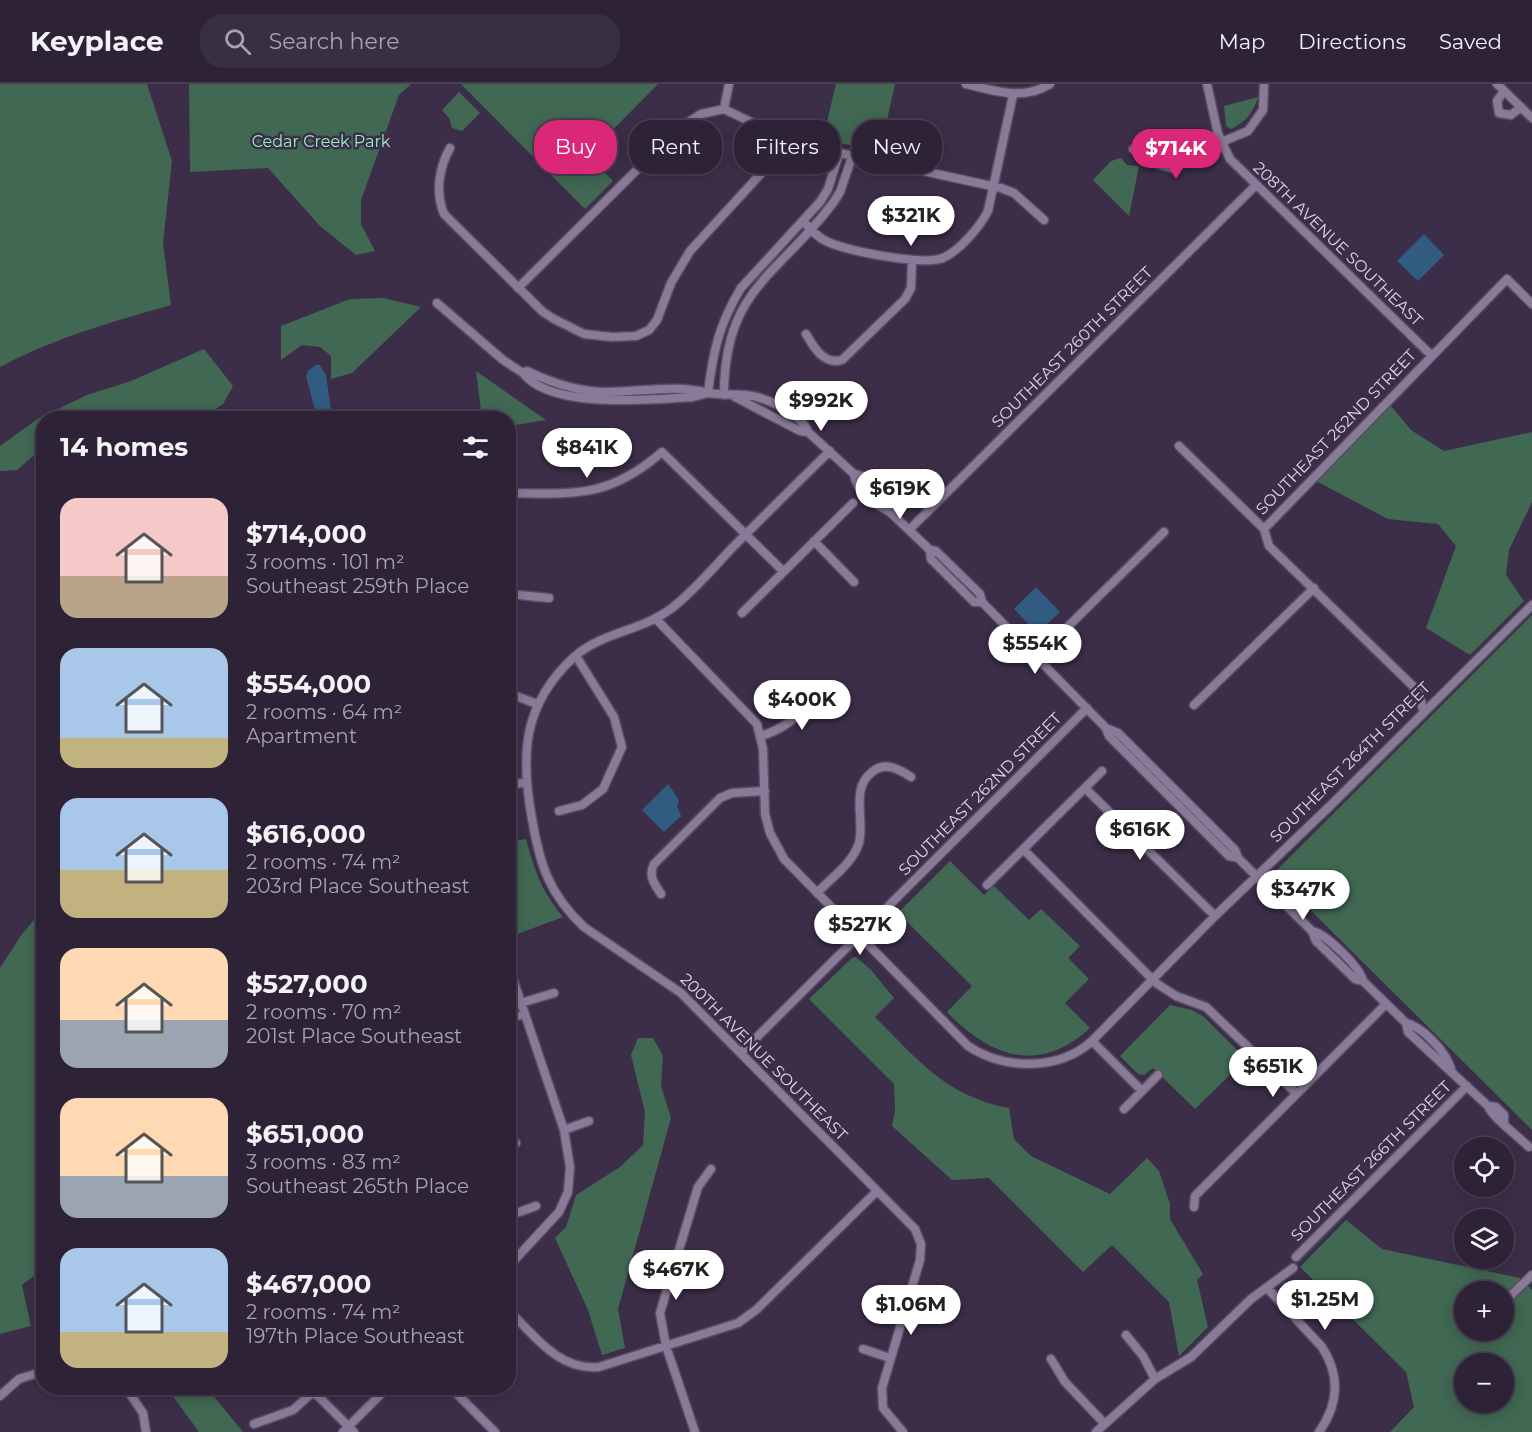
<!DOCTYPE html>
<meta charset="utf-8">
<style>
:root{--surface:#2d2236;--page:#392f42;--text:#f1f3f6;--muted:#a7a4ad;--line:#483f51;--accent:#db2777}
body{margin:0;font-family:Montserrat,sans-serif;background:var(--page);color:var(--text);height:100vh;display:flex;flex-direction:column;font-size:22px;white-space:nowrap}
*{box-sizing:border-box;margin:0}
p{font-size:20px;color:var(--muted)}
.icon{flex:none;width:33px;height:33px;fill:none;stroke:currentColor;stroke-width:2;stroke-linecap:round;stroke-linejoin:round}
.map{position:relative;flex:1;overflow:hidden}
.side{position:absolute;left:36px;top:327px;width:480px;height:984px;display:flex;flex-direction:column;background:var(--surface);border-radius:24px;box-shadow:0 3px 15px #0003,0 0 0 2px var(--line)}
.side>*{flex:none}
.top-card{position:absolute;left:534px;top:36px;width:570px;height:54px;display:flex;gap:12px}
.tools{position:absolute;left:1454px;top:1053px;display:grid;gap:12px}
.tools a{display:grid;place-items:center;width:60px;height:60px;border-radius:50%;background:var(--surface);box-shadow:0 3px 15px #0003,0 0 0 2px var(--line);font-size:30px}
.price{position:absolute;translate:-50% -51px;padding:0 14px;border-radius:21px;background:#fff;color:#222;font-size:20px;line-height:39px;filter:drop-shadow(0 2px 3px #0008)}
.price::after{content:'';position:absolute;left:50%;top:36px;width:18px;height:14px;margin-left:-9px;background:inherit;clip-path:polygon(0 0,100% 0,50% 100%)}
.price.selected{background:var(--accent);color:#fff}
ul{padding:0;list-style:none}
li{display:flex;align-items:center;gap:18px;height:150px;padding:0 24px}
li span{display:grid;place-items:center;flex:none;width:168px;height:120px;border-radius:18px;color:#555}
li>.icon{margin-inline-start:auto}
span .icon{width:72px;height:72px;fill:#fffc;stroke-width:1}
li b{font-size:26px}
h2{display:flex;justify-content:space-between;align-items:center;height:72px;padding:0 24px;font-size:26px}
.pill{padding:0 21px;border-radius:24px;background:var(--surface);box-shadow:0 3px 15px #0003,0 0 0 2px var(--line);font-size:21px;line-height:54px}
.pill.selected{background:var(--accent);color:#fff}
header{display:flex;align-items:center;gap:36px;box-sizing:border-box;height:84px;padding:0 30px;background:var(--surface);border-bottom:2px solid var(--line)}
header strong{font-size:28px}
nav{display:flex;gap:33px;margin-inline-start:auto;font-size:21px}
.search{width:420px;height:54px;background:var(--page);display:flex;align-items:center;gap:15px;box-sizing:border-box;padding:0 21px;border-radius:24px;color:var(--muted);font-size:22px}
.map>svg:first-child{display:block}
.green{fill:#406853;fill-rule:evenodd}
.water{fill:#325b82}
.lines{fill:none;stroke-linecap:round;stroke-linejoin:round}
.street-casing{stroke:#584c61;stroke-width:11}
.street{stroke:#897b98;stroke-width:8}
.labels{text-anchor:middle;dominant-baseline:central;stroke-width:5;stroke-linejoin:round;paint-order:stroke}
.park-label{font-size:16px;fill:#95f0c0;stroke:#3c2e48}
.street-label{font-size:16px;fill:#dfd7e7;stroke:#3c2e48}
</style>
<header>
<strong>Keyplace</strong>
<div class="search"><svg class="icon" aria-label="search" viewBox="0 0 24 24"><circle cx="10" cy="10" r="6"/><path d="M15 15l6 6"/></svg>Search here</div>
<nav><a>Map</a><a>Directions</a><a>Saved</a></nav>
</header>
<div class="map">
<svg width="1532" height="1348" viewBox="0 0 1532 1348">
<rect width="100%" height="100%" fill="#3c2e48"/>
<!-- green -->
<path class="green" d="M0 0H147L172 77 163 159 171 221C112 238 54 254 0 283Z
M189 0H411L399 11 361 116V140L375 167 356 171 320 142 268 84 190 88Z
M461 0H658L588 71 613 97 585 125Z
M836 0H895L880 68 823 55Z
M459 8 480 29 462 47 452 44 449 34 442 26Z
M1258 13C1253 29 1246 38 1231 45L1226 42 1224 22Z
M1121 74 1127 81 1139 82 1129 132 1093 96 1111 77Z
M350 215 383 214 421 223 352 289 331 295V272L320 263 302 261 281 276V242Z
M204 265 233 302 223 320 202 334H44L43 364 17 386 0 387V362L39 334 87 311 131 297Z
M476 287 546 336 509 342 508 334H482Z
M1391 322 1411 346 1444 367 1532 348V418L1509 466 1506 491 1524 517 1470 571 1426 544 1456 462 1438 440 1388 435 1316 397Z
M1532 531V1046L1281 797 1277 786Z
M526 755C535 788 541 806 563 833L512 852 508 842 509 758Z
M950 777 984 811 994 802 1029 836 1041 825 1080 862 1068 874 1089 895 1065 919 1090 944C1039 991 990 973 947 928L972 902 898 829Z
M43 825V1185L22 1201 31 1242 0 1250V884L22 850Z
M856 873 871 886 894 914 875 933C917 975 947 1013 1009 1024L1014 1055 1031 1072 1110 1110 1147 1074 1159 1087 1170 1120V1135L1203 1190 1197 1196 1208 1243 1179 1272 1169 1218 1112 1161 1083 1188 989 1094 952 1096 892 1042 895 1027 894 1000 809 915 852 874Z
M1170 921 1192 926 1203 932 1246 975 1195 1025 1153 984 1144 991 1138 990 1120 972Z
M638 954H653L663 972 661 1002 671 1034 618 1225 625 1264 602 1271 588 1226 555 1154 566 1143 576 1111 620 1083 643 1061 645 1028 631 971Z
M1346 1136 1382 1165 1520 1194 1532 1206V1348H1390L1414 1323 1406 1288 1300 1183ZM1464 1208H1503V1246H1464ZM1464 1280H1503V1318H1464Z
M167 1304H207L243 1348H199Z"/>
<!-- water -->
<path class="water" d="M1424 150 1444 171 1418 197 1397 177Z
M316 281H320L326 291 332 334H317L306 292 308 287Z
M1036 503 1060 528 1037 549 1014 525Z
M668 700 679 716 677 722 681 732 664 748 642 726Z"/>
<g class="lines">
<!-- street casing -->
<g class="street-casing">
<path id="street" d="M966 0C996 7 1022 17 1050 0
M1207 0 1218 50 1230 75 1431 271
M1497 0 1532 34
M1504 7 1497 17 1499 29 1511 31 1521 23
M724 25 794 59 1001 104 1014 109 1044 136
M724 25 729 0
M450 64C439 84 435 108 444 130L543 228 554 235 584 250 612 253 636 252 649 246 657 236 671 199 690 167 767 83 784 56
M1133 65 1157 80 1171 84 1181 80 1200 67 1248 47 1263 26 1264 0
M803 137C810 145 818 154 828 158 849 167 922 182 943 174 960 166 979 144 988 127L1013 11
M518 204 679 44 701 30 724 25
M437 219 503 276 523 289
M806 250C814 264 824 281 842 276L905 215 911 204 912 177
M527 287C552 299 579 308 607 308 641 308 676 300 708 309L693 313C651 315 551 326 523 289Z
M724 311C724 205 778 192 833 119L840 108 852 73
M735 313 800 347 808 348C801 329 766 313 746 311 734 310 721 311 708 309 713 268 719 240 741 204L820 118 828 105 839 70
M808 348 854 390C870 392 886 413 890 428 876 421 856 406 854 390
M1179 362 1264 445 1269 462 1419 608 1423 626
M830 367C797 399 765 431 733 463 713 484 694 507 672 524 642 547 602 548 574 573 523 620 520 670 532 735 540 781 549 810 584 843L681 909 915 1145 921 1160 920 1176 882 1304 883 1324 903 1348
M508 409C575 410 609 414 662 368L783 487
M890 428 930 466
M1264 445 1507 195 1532 220
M909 446 1256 101
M814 457 854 498
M508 510 549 514
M982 518H974L931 475 930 466 936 467 980 510 982 518 1106 644
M742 529 853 419
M656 535 757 640 763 665 765 730 770 749 784 775 968 962C1004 986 1059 987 1092 957L1215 832 1331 721 1532 521
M1036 574 1164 448
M508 609 537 620
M1194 621 1314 504
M761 652C794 642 801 623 828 611
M508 700 525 699
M1085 704 1215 832
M559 727 582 721 603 705 622 663 614 633 576 572
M1023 765 1156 899 1176 912 1206 923 1296 1009
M1238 774 1229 772 1109 652 1106 644 1118 649 1235 766 1238 774 1312 847
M987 801 1102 687
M817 809C831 794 853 779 859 759 865 735 850 705 872 688 885 677 899 685 911 693
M661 810C654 799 648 792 654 780L720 714 732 709 765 707
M508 880 564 1046 570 1083 568 1108 559 1128 508 1183
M1363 897C1360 883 1326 850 1312 847L1316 857 1355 895 1363 897 1406 939
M521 919 554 909
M508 935 524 930
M1092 957 1142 1007
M741 969 1087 624
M1451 985C1446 968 1423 943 1406 939L1408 948 1488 1022
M1124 1025 1158 991
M1504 1038V1031L1496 1023 1488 1022C1491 1032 1519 1053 1529 1063
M564 1046 589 1037
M508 1062 516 1059
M1194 1123 1195 1112 1386 920
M508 1132 536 1122
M1296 1173 1467 1002
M1267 1204 1322 1263C1340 1291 1339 1320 1319 1348
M909 1214 932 1220
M1503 1219 1532 1191
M508 1226C535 1252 559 1287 599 1283L738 1239 756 1226 877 1107
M1126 1251 1143 1272 1155 1295
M863 1265 890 1274
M1051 1275 1065 1298 1104 1339
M126 1304 143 1329 146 1348
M451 1304 495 1348
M312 1306 354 1348
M0 1312 19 1295 44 1287
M254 1340 293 1326 313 1308
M343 1348 387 1304
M695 1348 666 1262 660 1229 698 1103 711 1085
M1096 1348 1155 1295 1191 1273 1251 1215 1293 1184"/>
</g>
<!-- street -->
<use href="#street" class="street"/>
</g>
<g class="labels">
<!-- park labels -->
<g class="park-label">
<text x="321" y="57">Cedar Creek Park</text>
</g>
<!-- street labels -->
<g class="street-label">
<text transform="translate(1338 160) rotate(44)">208TH AVENUE SOUTHEAST</text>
<text transform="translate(1072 263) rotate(-45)">SOUTHEAST 260TH STREET</text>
<text transform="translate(1336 348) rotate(-46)">SOUTHEAST 262ND STREET</text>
<text transform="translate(1350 678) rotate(-45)">SOUTHEAST 264TH STREET</text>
<text transform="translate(980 710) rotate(-45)">SOUTHEAST 262ND STREET</text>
<text transform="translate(764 973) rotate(45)">200TH AVENUE SOUTHEAST</text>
<text transform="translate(1371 1077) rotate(-45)">SOUTHEAST 266TH STREET</text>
</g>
</g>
</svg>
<div class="tools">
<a><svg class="icon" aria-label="locate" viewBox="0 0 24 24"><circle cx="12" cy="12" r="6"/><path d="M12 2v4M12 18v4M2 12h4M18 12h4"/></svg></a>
<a><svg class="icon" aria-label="layers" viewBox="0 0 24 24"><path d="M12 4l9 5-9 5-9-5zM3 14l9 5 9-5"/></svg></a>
<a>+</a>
<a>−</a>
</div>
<b class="price selected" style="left:1176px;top:96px">$714K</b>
<b class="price" style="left:911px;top:163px">$321K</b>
<b class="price" style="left:821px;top:348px">$992K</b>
<b class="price" style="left:587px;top:395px">$841K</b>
<b class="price" style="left:900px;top:436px">$619K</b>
<b class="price" style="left:1035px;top:591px">$554K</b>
<b class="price" style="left:802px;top:647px">$400K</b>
<b class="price" style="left:1140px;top:777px">$616K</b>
<b class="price" style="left:1303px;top:837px">$347K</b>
<b class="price" style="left:860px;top:872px">$527K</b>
<b class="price" style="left:1273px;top:1014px">$651K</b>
<b class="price" style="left:676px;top:1217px">$467K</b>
<b class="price" style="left:1325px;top:1247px">$1.25M</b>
<b class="price" style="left:911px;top:1252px">$1.06M</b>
<div class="top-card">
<a class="pill selected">Buy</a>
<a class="pill">Rent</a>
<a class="pill">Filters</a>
<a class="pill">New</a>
</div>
<section class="side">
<h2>14 homes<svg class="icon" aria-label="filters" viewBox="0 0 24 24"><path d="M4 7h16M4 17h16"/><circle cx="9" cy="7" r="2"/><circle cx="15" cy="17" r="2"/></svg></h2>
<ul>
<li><span style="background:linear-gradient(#f6c9c9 65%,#b9a48a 0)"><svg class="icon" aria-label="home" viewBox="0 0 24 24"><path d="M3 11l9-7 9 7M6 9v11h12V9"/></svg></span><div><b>$714,000</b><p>3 rooms · 101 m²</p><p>Southeast 259th Place</p></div></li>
<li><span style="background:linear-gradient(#a9c7e8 75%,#c2b280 0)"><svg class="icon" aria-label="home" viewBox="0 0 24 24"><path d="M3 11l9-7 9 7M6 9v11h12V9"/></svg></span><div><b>$554,000</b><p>2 rooms · 64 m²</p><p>Apartment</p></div></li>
<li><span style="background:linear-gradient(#a9c7e8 60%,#c2b280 0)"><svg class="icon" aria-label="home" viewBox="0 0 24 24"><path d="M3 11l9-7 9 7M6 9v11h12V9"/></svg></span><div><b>$616,000</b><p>2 rooms · 74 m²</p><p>203rd Place Southeast</p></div></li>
<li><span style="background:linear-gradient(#ffd9b3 60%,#9aa5b1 0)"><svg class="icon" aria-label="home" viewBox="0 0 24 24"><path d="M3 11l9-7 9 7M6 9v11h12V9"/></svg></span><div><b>$527,000</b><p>2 rooms · 70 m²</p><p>201st Place Southeast</p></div></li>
<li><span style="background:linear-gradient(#ffd9b3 65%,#9aa5b1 0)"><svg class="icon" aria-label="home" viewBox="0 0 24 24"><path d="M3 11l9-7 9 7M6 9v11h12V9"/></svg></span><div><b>$651,000</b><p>3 rooms · 83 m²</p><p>Southeast 265th Place</p></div></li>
<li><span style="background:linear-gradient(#a9c7e8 70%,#c2b280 0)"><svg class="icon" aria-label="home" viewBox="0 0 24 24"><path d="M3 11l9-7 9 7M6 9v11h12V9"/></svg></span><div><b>$467,000</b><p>2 rooms · 74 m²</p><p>197th Place Southeast</p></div></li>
</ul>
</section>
</div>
